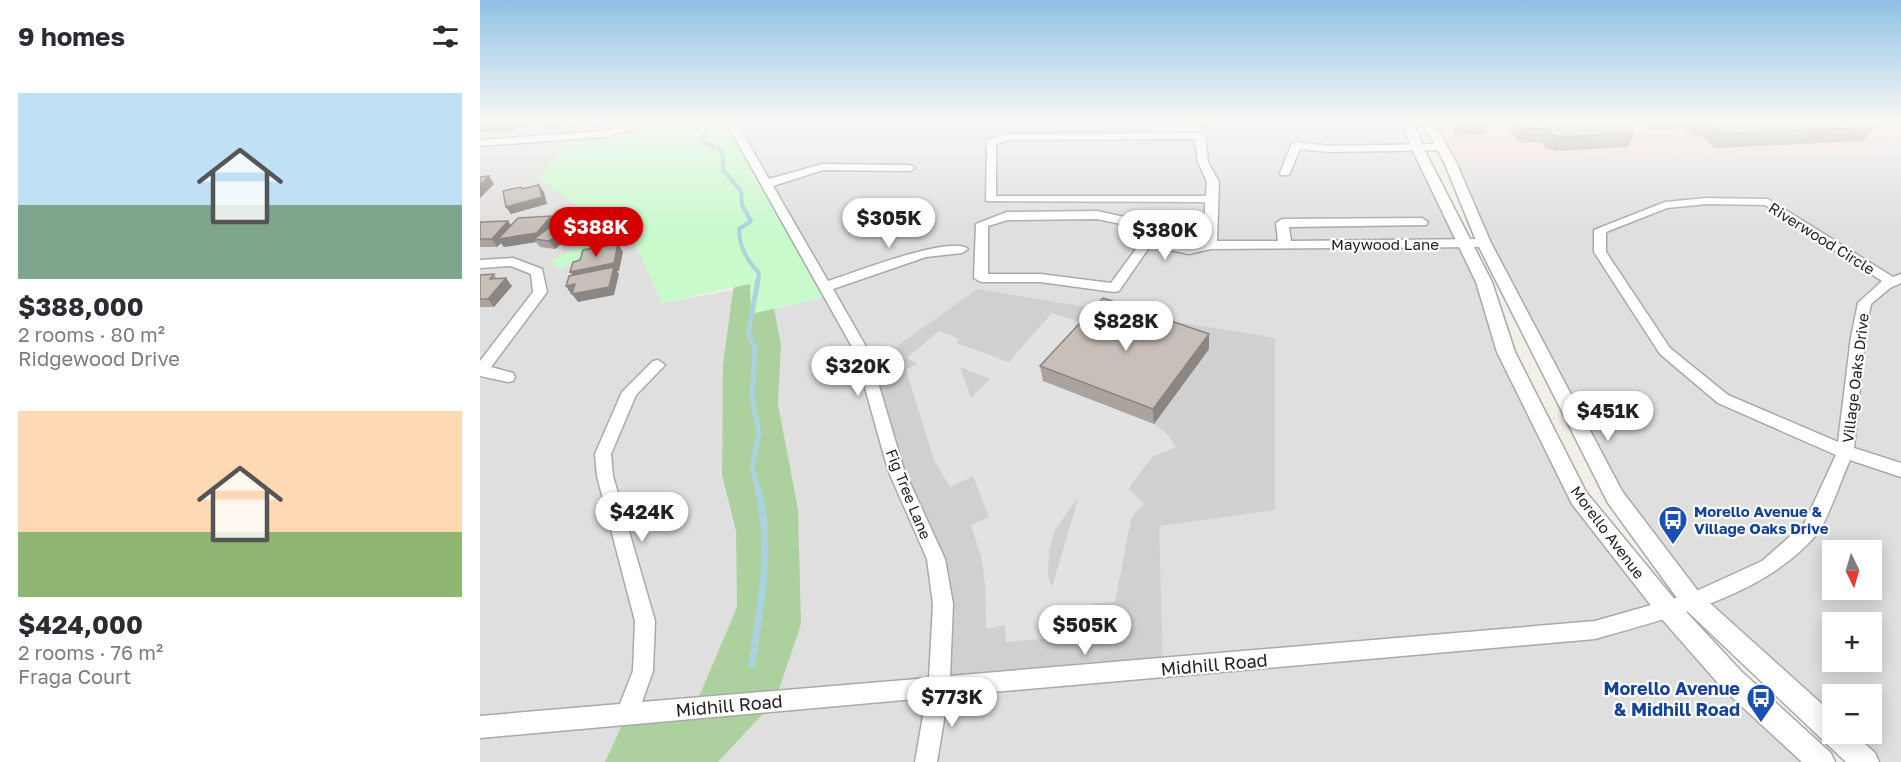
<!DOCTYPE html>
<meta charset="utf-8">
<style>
:root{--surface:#fff;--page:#f2f2f3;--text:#2b2b33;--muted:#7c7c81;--accent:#d40000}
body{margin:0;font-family:"Golos Text",sans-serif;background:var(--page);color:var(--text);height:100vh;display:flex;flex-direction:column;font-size:22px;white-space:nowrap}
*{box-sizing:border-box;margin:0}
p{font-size:20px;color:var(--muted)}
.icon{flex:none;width:33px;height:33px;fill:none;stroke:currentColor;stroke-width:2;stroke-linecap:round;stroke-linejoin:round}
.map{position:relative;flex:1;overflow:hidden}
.panel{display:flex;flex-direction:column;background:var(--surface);width:480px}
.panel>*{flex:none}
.needle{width:39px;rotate:175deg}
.buttons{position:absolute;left:1342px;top:540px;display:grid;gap:12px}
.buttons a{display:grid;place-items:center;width:60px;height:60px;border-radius:0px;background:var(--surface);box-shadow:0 3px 15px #0003;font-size:30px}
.price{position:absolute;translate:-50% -51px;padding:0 14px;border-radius:21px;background:#fff;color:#222;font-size:20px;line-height:39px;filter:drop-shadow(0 2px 3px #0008)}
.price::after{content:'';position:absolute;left:50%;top:36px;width:18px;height:14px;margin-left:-9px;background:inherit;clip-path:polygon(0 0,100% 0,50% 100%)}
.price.on{background:var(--accent);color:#fff}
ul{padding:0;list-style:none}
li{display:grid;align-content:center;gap:12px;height:318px;padding:0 18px}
li span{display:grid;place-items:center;height:186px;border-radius:0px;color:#555}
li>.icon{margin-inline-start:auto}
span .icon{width:108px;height:108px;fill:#fffc;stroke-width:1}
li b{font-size:26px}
h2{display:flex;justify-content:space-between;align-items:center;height:72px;padding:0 18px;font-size:26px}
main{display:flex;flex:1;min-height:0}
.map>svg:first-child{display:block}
.residential{fill:#e0dfdf;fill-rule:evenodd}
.commercial{fill:#f2dad9}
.religious{fill:#d0d0d0}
.forest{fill:#add19e}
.park{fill:#c8facc}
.parking{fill:#e2e2e2;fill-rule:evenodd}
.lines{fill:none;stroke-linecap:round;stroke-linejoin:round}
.stream-far2{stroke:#aad3df;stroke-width:4}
.stream-far1{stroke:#aad3df;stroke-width:5}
.stream{stroke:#aad3df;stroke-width:7}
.minor-casing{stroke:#a9a9a9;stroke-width:3}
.tertiary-casing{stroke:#a9a9a9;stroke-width:3}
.minor{fill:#fff;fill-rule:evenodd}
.tertiary{fill:#fff;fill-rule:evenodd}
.wall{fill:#aba49e}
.shaded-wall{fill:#8b8681}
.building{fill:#c7bfb8;stroke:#8b8681;stroke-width:1.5}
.labels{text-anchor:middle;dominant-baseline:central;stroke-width:4.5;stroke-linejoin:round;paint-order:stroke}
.street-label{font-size:15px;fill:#222;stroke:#fff}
.transit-label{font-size:15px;font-weight:bold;fill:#164399;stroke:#fff;text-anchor:start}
.near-street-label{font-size:18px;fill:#222;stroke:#fff}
.near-transit-label{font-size:18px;font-weight:bold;fill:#164399;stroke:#fff;text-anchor:end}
</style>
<main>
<section class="panel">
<h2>9 homes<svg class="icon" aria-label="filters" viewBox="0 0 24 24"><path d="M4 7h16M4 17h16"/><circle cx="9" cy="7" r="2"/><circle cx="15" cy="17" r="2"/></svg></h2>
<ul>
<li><span style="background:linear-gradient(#bfe0f5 60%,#7fa58c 0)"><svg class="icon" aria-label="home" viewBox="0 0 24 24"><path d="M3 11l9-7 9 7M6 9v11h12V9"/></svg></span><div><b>$388,000</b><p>2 rooms · 80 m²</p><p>Ridgewood Drive</p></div></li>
<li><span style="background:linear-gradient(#ffd9b3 65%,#8fb573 0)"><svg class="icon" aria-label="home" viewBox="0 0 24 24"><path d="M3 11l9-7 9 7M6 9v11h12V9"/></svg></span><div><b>$424,000</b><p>2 rooms · 76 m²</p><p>Fraga Court</p></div></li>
</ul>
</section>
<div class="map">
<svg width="1421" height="762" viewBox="0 0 1421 762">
<rect width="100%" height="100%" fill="#f2efe9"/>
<!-- residential -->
<path class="residential" d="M0 122H178L124 134 59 177 94 203 134 225 72 261 79 269 154 240 182 303 253 290 243 363 242 475 256 531 257 607 214 708 147 714 125 762H0Z
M251 122H928L937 147 986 243 1026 352 1099 498 1342 762H238L295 701 318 509 298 404 301 344 294 309 350 296ZM795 338 678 526 683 668 456 559Z
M1421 143V762H1386L1355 734H1392V694H1353V732L1213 602 1135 497 970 162 1358 150ZM1353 550H1392V590H1353ZM1353 622H1392V662H1353Z"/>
<!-- commercial -->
<path class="commercial" d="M948 122H1405L1421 132V143L1358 150 970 162Z"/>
<!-- religious -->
<path class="religious" d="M497 289 795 338V510L679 526 683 668 459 687 463 604 387 368Z"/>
<!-- forest -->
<path class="forest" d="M268 261 298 277 294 309 301 344 298 404 318 509 321 624 295 701 238 762H125L147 714 214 708 257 607 256 531 242 475 243 363 253 290Z"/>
<!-- park -->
<path class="park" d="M178 122H251L350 296 271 314 270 284 182 303 154 240 79 269 71 261 134 225 94 203 58 178 91 138 124 134Z"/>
<!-- parking -->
<path class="parking" d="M572 313 613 326 674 424 687 434 696 447 672 457 648 489 665 504 659 508 651 519 635 602 612 604 616 620 573 638 526 642 525 625 506 629 505 583 501 556 491 525 509 517 493 476 470 487 454 460 426 369 438 364 427 358 459 331 480 339 476 343 529 362ZM480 367 510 379 491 398ZM599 496 572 587 568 576 569 551 575 530Z"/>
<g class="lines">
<!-- stream-far2 -->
<path class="stream-far2" d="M227 129 222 142 240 149 243 157V170L261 191 262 205 271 221 259 229C259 247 267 260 279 273L278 282"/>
<!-- stream-far1 -->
<path class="stream-far1" d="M278 490 272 467 279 433 272 398 275 348 268 334 278 280"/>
<!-- stream -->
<path class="stream" d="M272 665C280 604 293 549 278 489"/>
<!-- minor casing -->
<g class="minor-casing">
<path id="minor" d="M165 122H183L124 137 0 146V140L124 131Z
M246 122H256L289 179 342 164 430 165 435 168 430 171 343 170 293 186 348 281C371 274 472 234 488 249L482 253 446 257 353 289 389 352 424 470 465 559 473 604 470 676 1115 621 1210 594 1282 561 1324 524 1356 455 1238 403 1180 354 1114 252V230L1185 202 1227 198 1288 199 1413 277 1421 274V283L1410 288 1391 304 1385 337 1374 448 1421 463V477L1370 460C1362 477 1347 523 1336 535 1283 597 1190 617 1115 639L468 696 457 762H435L446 698 0 738V716L140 704 153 671 155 621 117 476 115 454 142 392 173 361 178 360 185 365 156 395 131 454 133 476 175 621 173 671 162 702 449 678 453 604 447 559 408 470 375 352ZM1227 204 1285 205 1402 281 1378 303 1371 337 1358 442 1248 395 1190 348 1126 252V232L1187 208Z
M720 133 725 136 728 162 739 182 737 241H798L796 223 802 219 942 218 948 222 946 225 809 227 811 241 1004 239 1010 243 1004 247 731 249 709 254 670 246 639 291 634 292 560 282H501L494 278 496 224 527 212 617 211 681 225 683 228 675 240 709 246 725 243V202L506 201 507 140 527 134ZM715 139 718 162 727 182 726 196H516V144L528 140ZM617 219 670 230 631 283 560 274H508V226L528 220Z
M816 142 849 146 962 144 967 147 962 150 849 152 820 149 809 175H801L800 173 811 145Z
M33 258 62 269 67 292 11 367 33 373 35 377 33 381 28 382 0 376V361L53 292 51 274 31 266 0 268V260Z"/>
</g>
<!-- tertiary casing -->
<g class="tertiary-casing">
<path id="tertiary" d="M922 122H934L943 147 1012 282 1035 352 1106 492 1196 601 1262 672 1351 753 1355 762H1322L1244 690 1180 617 1092 504 1017 352 996 282 931 147Z
M942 122H954L976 162 1011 243 1142 491 1221 595 1353 714V734H1374L1395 753 1399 762H1366L1205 609 1128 503 997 243 964 162Z"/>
</g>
<!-- minor -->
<use href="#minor" class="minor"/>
<!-- tertiary -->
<use href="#tertiary" class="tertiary"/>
</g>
<!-- wall -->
<path class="wall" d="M0 122H120L117 125 88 128 85 122 78 129H65L61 126H56L54 123 49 128H35L32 131 16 132 15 130 12 132H0Z
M709 122H730V128L709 127Z
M968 122H1010L1006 134 978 136Z
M1023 122H1396L1394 127 1384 141 1235 148 1221 136H1212L1203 128 1168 130 1163 126 1147 127 1154 133 1148 147 1077 151 1067 149 1061 142 1040 143Z
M28 221 31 225 111 221 116 229 94 246 80 245 75 249 60 247 56 242 24 247 21 243 17 247H0V222Z
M14 274 17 279 32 286 14 307H0V275Z
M729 334V349L674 424 563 381 560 366Z"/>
<!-- shaded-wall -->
<path class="shaded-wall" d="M11 122H24L12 125 15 130 12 132 8 125Z
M30 122H31L35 128 32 131 27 124Z
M46 122H54V123L49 128Z
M74 122H85L78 129Z
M9 176 14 184 0 198V185Z
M59 185 64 192 67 204 31 214 26 207Z
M71 216 76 224 54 239 56 242 24 247 21 243 17 247 12 239 28 221 34 229Z
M111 221 116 229 94 246 89 239Z
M74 237 80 245 75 249 69 241Z
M138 244 143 252 139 271H137L139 274 134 295 98 302 92 294 129 287 95 279 90 272Z
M26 278 32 286 14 307 8 299Z
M95 284 101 292 91 294 86 286Z
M729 334V349L674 424 673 409Z"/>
<!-- building -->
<path class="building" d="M0 122H11L8 125H0Z
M15 122H30L27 124 12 125Z
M709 122H730V124H709Z
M1039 122H1142L1154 133 1082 137 1072 135 1066 128 1045 129Z
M1218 122H1396L1394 127 1242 134 1228 122Z
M9 176 0 185V177Z
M59 185 62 197 26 207 23 191 41 187 42 189Z
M71 216 57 233 18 239 38 218Z
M82 218 111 221 89 239 74 237 69 241 54 239Z
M28 221 12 239H0V222Z
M138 244 134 263 90 272 93 262 100 260 103 250Z
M134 267 129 287 92 294 95 284 86 286 89 276Z
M14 274 10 279 26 278 8 299H0V275Z
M623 298 729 334 673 409 560 366Z"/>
<!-- sky -->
<linearGradient id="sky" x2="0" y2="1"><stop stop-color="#8fc0e4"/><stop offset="0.53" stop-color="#f9f8f5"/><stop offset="1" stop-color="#f9f8f5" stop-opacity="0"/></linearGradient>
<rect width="1421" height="229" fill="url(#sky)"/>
<!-- icons -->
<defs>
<g id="bus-pin" transform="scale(1.5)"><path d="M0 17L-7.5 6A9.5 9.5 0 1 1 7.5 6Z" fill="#1a4fb4" stroke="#fff"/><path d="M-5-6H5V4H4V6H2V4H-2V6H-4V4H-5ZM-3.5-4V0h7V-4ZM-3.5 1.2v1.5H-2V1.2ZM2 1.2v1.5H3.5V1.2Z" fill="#fff"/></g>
</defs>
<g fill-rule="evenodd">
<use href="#bus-pin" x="1193" y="520"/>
<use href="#bus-pin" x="1281" y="698"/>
</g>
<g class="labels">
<!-- street labels -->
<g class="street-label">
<text transform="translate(1342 238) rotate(32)">Riverwood Circle</text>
<text x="905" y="244">Maywood Lane</text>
<text transform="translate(1375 378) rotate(-83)">Village Oaks Drive</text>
<text transform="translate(429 494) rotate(68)">Fig Tree Lane</text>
<text transform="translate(1128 532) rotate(53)">Morello Avenue</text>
</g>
<!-- transit labels -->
<g class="transit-label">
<text x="1214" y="511">Morello Avenue &amp;<tspan x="1214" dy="17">Village Oaks Drive</tspan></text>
</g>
<!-- near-street labels -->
<g class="near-street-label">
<text transform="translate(734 664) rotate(-5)">Midhill Road</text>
<text transform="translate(249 705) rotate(-5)">Midhill Road</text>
</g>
<!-- near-transit labels -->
<g class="near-transit-label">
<text x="1260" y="688">Morello Avenue<tspan x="1260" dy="21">&amp; Midhill Road</tspan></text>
</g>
</g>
</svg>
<div class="buttons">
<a><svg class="needle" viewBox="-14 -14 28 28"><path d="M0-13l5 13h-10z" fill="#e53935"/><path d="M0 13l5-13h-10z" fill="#7c7c81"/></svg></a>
<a>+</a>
<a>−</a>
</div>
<b class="price" style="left:409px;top:249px">$305K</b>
<b class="price on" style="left:116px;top:258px">$388K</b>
<b class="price" style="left:685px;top:261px">$380K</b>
<b class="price" style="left:646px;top:352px">$828K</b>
<b class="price" style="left:378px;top:397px">$320K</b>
<b class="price" style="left:1128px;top:442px">$451K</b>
<b class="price" style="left:162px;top:543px">$424K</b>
<b class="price" style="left:605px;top:656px">$505K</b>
<b class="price" style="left:472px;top:728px">$773K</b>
</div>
</main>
